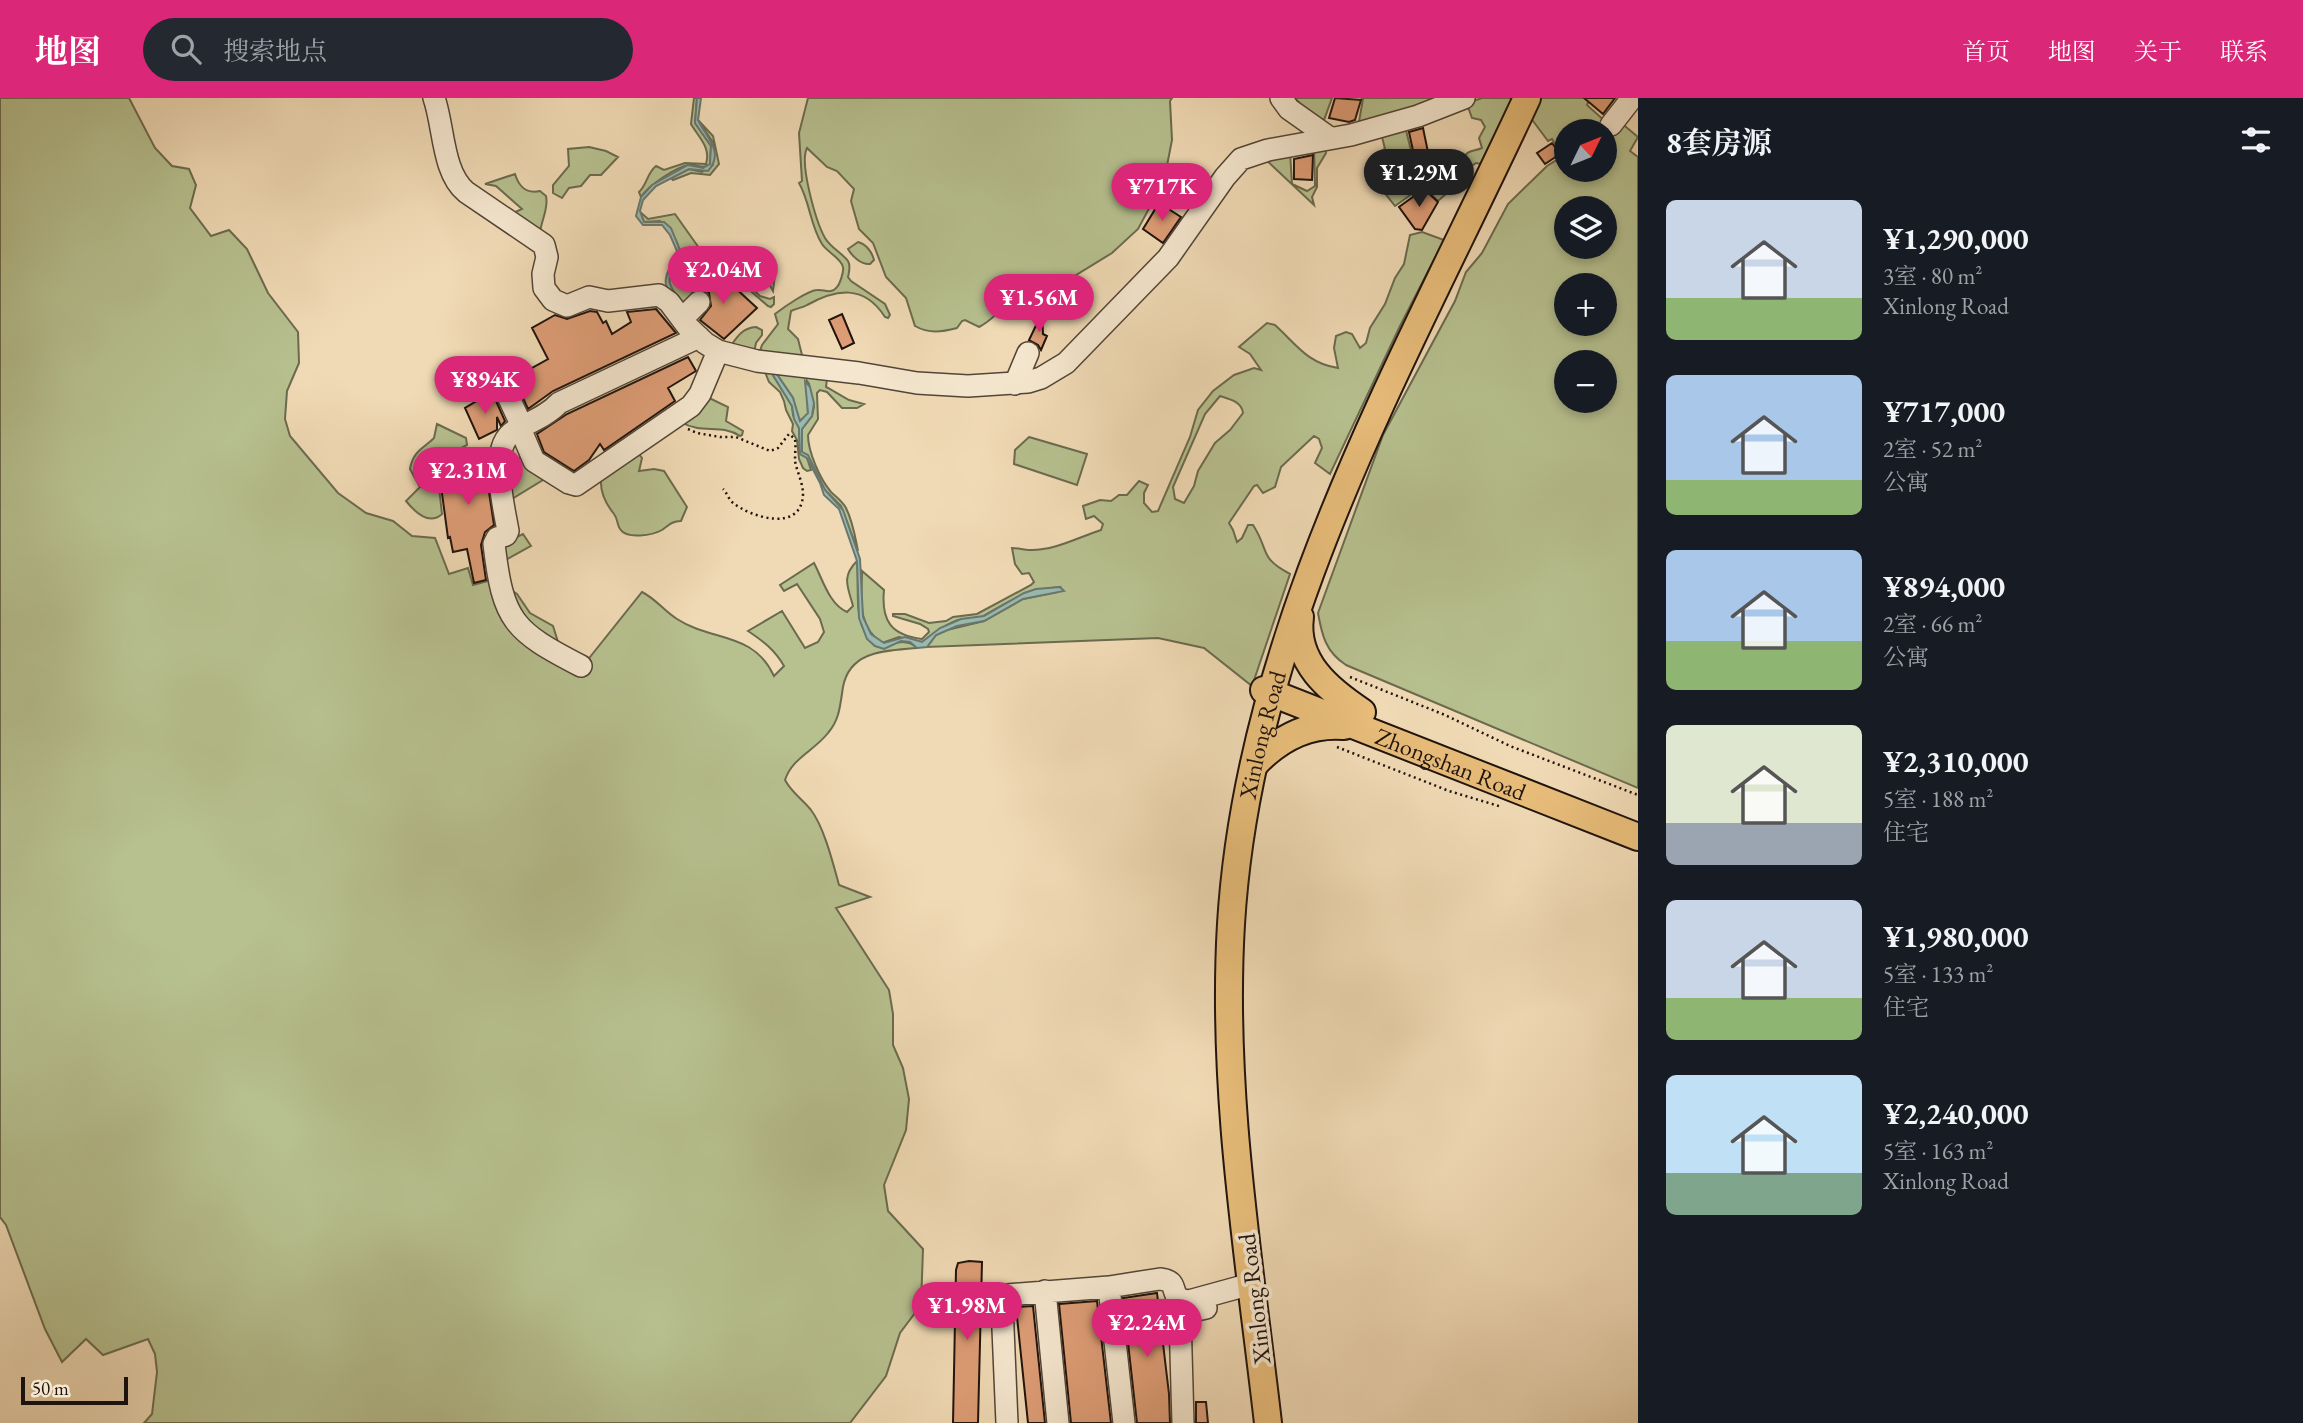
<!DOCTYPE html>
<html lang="zh">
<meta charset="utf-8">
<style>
:root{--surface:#171b24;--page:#242831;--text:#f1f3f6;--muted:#9ea1a6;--accent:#db2777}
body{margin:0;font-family:"EB Garamond","Noto Serif SC",serif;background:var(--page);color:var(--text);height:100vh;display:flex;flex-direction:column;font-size:26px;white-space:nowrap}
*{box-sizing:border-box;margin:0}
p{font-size:23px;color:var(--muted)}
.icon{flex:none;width:38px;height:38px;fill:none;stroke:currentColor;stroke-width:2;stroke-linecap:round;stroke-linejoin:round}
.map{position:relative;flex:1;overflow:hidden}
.drawer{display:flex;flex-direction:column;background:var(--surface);width:665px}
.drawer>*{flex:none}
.needle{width:46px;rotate:47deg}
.tools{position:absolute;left:1554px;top:21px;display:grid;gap:14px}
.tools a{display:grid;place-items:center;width:63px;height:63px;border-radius:50%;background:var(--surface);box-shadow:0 4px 10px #0003;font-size:35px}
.scale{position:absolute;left:21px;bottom:18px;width:107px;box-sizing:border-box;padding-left:7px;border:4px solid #1f130d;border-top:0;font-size:19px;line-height:24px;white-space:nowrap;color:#1f130d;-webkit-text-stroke:5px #f5e7cf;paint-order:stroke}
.price{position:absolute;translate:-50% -60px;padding:0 16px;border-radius:24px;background:var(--accent);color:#fff;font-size:23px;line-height:46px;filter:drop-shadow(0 2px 4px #0008)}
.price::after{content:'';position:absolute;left:50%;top:42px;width:21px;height:16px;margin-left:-10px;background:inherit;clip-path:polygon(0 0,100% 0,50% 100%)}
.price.current{background:#222;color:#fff}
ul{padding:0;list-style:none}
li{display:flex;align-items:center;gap:21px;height:175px;padding:0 28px}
li span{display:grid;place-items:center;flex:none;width:196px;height:140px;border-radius:10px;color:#555}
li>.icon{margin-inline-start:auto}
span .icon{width:84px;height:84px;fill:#fffc;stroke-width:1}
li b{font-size:30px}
h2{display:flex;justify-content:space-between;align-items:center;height:84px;padding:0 28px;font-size:30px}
header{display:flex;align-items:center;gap:42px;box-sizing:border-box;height:98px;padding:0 35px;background:var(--accent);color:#fff}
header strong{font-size:33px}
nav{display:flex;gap:38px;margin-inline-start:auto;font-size:24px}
.search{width:490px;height:63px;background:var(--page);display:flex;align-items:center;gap:18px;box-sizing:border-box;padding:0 24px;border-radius:38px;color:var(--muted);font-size:26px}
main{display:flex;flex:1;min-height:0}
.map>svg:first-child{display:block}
.green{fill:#b7c08f;stroke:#6b6a4e;stroke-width:2;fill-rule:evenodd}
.water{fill:#9abab0;stroke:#69776f;stroke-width:2}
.building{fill:#de9d76;stroke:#1f130d;stroke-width:2}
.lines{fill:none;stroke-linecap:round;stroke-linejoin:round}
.minor-casing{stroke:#534537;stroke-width:24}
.major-casing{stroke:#1f130d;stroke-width:30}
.path{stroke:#1f130d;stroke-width:2.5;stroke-dasharray:2 3.5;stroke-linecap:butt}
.minor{stroke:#f5e7cf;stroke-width:21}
.major{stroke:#e8bd7a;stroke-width:26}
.labels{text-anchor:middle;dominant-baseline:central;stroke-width:7;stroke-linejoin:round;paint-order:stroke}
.street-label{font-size:24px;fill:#1f130d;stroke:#f5e7cf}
</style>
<header>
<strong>地图</strong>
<div class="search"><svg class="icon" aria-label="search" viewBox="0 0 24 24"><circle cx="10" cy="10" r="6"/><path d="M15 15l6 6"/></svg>搜索地点</div>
<nav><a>首页</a><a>地图</a><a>关于</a><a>联系</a></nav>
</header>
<main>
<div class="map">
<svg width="1638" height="1325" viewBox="0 0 1638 1325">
<rect width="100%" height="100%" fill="#f0dab5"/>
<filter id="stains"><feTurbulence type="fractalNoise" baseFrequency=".00286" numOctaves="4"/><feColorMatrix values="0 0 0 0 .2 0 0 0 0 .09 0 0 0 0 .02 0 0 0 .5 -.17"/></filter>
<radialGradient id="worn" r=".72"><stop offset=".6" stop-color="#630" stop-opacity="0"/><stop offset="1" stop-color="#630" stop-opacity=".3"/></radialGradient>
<!-- green -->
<path class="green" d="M0 0H129L155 50 172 68 189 71 196 87 190 110 211 138 229 132 247 151 268 195 298 234 299 265 287 293 285 321 290 338 338 395 366 415 393 423 412 438 435 440 449 476 468 470 473 487 495 481 501 510 586 564 642 494C656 501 664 513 677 521 712 544 753 533 774 578L784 568C775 552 763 543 748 533L782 513 805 550 818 544 824 534 820 521 797 486 784 493 780 487 814 465C823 482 829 506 847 514L853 508C848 489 841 479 857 463 860 493 851 525 875 548 890 548 906 538 917 550 886 553 850 552 843 589 840 607 840 621 828 635 814 653 792 660 785 682 792 695 802 701 811 712 824 729 833 765 839 787L870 799 836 810 889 892 893 916V947L903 970 909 1001 906 1032 884 1087 888 1113 923 1151 921 1207 900 1235 886 1278 850 1325H144L152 1316 157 1274 155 1256 148 1241 103 1257 86 1241 62 1264 45 1231 6 1127 0 1119Z
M694 0H697L695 25 711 48 710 66C702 72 698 66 689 67 676 69 648 88 641 99L639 94C647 87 647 75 656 68L664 72 685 65 706 66C711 49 699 40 691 26Z
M808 0H1172L1170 3 1172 42 1164 83 1138 131 1112 155 1045 196 1034 190 1021 191C1020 204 1011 204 1002 211 994 218 989 224 979 229L965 222 962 223 957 230C942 234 929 236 915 228L906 200 886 179 873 145 859 131 851 103 854 91 837 73 827 69 807 50C799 65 816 124 825 140 831 150 842 155 848 163 851 168 849 174 848 179L851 183 885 206 890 217 888 220 885 219C864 186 836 191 807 207 802 210 797 210 791 213L788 231 798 241 803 261 759 256 762 247 778 226 775 216C784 209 807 193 817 192 824 191 831 197 837 189 840 186 844 173 843 169 841 160 827 154 822 146 810 127 810 104 799 85L802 83 799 35Z
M1295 0H1332L1324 22 1313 20Z
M1361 0H1451L1358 29 1363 1Z
M1482 0H1514L1486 59 1481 66 1476 65 1469 70 1463 63C1466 51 1473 54 1482 50L1479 40 1485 29 1481 22 1472 20 1468 9 1470 4Z
M1539 0H1590L1587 7 1608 26 1619 23 1638 39 1630 53 1638 59V690L1346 567C1326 554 1322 538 1318 515L1383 337 1455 203 1466 174 1482 155 1508 106 1547 68 1563 58 1552 41 1548 43 1530 19ZM1566 33H1605V72H1566ZM1566 110H1605V149H1566ZM1566 187H1605V226H1566ZM1566 264H1605V303H1566Z
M698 22 713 38 719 66 710 77 691 75 673 82 671 80 689 71 702 74 713 67 714 46Z
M1405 28 1417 77C1436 68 1441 67 1449 88L1446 96 1438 103 1423 88 1395 108 1384 94 1377 55 1385 51 1381 35Z
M589 49 606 53 618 59 601 77H590L581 88 569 90 562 100 553 95V87L569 68 568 51Z
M1325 49 1326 55 1317 70V89L1312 99 1314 107 1263 59 1290 54 1292 86 1307 93 1315 88 1314 50Z
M515 76C519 89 526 96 540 93L546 98C549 110 541 123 540 135L509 117 522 111 496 88 485 86Z
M639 113 648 121 675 116 704 157 733 173 760 198 770 201 774 199V206L771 209 768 208 732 177 720 188 690 149 680 160 690 173 693 171 696 174 684 185 698 200 685 207C680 201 673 196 670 189 659 162 701 161 660 123L644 124Z
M1422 134 1444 142 1400 228 1330 376 1315 365 1322 350 1319 341 1314 338 1281 369 1275 389 1263 395 1257 387 1254 388 1229 425 1233 432 1237 444 1242 440 1248 427H1253C1270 453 1258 459 1290 476L1252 588 1204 550 1158 540 927 549 936 537 947 532 984 523 1023 501 1058 494 1060 489C1028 492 1012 501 985 517 977 522 967 520 958 522 943 527 934 536 922 544L899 539 882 545C856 528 862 499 862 473L884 492C881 523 891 537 922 541L929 534 928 531 920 526 893 518V516H905L929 525 946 523 953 519 977 516 1031 487 1034 484 1029 475 1022 476 1015 466 1012 450C1018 450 1024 452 1029 452 1054 453 1079 439 1101 432L1103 426 1094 418 1086 421 1083 408 1100 402 1111 403 1119 397H1127L1139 383 1148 387 1144 395V405L1152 414 1158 413 1190 339 1198 312 1213 293 1234 277 1254 270 1261 272 1250 256 1239 249 1267 225 1275 227C1296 246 1308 266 1338 270L1334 250 1336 238 1346 234 1352 236 1360 250 1366 245 1370 230 1385 206 1395 180 1404 166 1410 137ZM1220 298C1230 301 1242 304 1243 315L1230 332 1215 345 1198 373 1194 388 1184 405 1175 401 1173 389 1205 316Z
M858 144C866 146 872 154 874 162L870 166C861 167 852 158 848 151Z
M767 159 776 168 773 193 768 184 755 171Z
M756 229 762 232V237L756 245 754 254 730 249C737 239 742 230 756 229Z
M765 274H771L792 308 793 317 799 330 800 356 807 360 811 372 807 373 803 370 799 361 797 342 792 333 793 326 786 312 784 303 780 294 769 284Z
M776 275 827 281 826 289 828 290 849 302 864 306 857 310H842L827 294 820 292 817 295 818 321 808 337C808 354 820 381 831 394 836 399 842 403 846 410 853 424 855 438 858 453L841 408 825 392 810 362 802 354V331L812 318 814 309 809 286 807 283 808 317 802 324 798 319 793 300Z
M705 298 728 309 726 323 743 333 742 337 740 338C721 325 702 337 681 324Z
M437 326 466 340 467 347 450 356 437 372 442 416C429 428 415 414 406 403L420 389 410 371C413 353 423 351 434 340Z
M1029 339 1087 356 1077 387 1014 366 1015 352Z
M529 355 551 377 507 404 509 365Z
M638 355 642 360 639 373 654 371 664 373 687 409 681 423C672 423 669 427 662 432 653 437 627 442 620 431 617 427 618 421 614 416 606 406 600 394 601 381Z
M523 436 531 448 500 465 502 446Z
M506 489 517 496 530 515 553 528 558 544 540 541Z"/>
<!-- water -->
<path class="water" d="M697 0H701L698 22C706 39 725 54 708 73L689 71 656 88 643 102 640 113 644 124H664L671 130 680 152C673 183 658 177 685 207 655 185 666 182 677 153L670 137 662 127H643L636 118 641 99 652 87 688 67 703 70 710 66 711 48 695 25Z
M771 274 776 275 793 300 800 323 808 315 805 283 810 289 814 305 812 318 802 331V354L808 357 825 392 843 412 860 461 863 519 871 536 884 545 905 539 922 544 940 530 961 521 984 518 1024 495 1036 491 1060 489 1064 493 1023 501 984 523 957 528 936 537 927 549 917 550 910 544 901 543 884 551 875 548 867 541 859 520 857 463 839 411 824 397 820 385 807 360 800 356 799 330 794 321 792 308Z"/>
<!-- building -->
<path class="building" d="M1335 0 1361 2 1355 22 1349 24 1329 20Z
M1584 0H1615L1603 16Z
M1423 30 1429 59 1415 62 1409 34Z
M1552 45 1560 56 1545 66 1537 55Z
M1313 57 1312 82 1294 81V61Z
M1424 91 1438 104 1422 132 1415 131 1399 109Z
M1159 105 1181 119 1163 145 1143 131Z
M691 152 699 162 691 169 682 159Z
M704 173 723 194 731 186 757 210 724 241 700 222 711 208 709 195 702 191 693 193 688 187Z
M656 211 676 235 553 293 528 311 514 280 548 261 532 230 555 217 567 221 590 213 597 214 603 225 606 223 612 236 631 224 627 214Z
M1042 215 1043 236 1047 238 1041 252 1038 247 1029 242Z
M842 216 854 245 842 251 829 222Z
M688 259 696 273 668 290 675 303 604 352 600 346 589 362 574 373 544 354 537 336 567 316Z
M492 294 505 323 501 328 497 319V332L479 341 465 310Z
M463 351 488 354 487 381 494 427 485 434 481 447 486 482 474 485 467 451 453 454 450 439 448 440 439 373 460 370Z
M969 1163 982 1164 978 1325H953L956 1172 958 1165Z
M1157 1195 1169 1296 1170 1325H1137L1123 1200Z
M1097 1203 1111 1325H1071L1059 1206Z
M1033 1208 1045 1325H1028L1016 1209Z
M1196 1304H1206L1208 1325H1196Z"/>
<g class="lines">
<!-- minor casing -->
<g class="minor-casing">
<path id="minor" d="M434 0C444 28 442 74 466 94L544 147 547 159 543 176 544 190 553 202 567 208 589 199 608 203 659 197 669 204 687 228 705 245 718 253 757 263 859 275 917 285 968 288 1028 284 1041 280 1066 265 1168 160 1225 79 1241 61 1268 52 1351 37 1418 18 1464 0
M1281 0 1289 11 1330 40
M1611 27 1632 0
M682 221 699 204
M501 283 520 324 519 328 534 363 569 385 576 387 691 308 700 296 718 253
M1015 286 1028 255
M581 568C513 533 503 523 494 446L497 440 506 437 508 433C504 409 488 349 514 333 530 324 547 318 559 305L699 239
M1109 1189 1124 1325
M1045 1193 1058 1325
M1007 1325 1002 1207 1003 1201 1007 1197 1109 1189 1160 1181C1177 1183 1171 1190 1178 1201L1189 1203 1251 1186
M1183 1325 1180 1219 1183 1215 1206 1210"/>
</g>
<!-- major casing -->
<g class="major-casing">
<g id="major">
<path d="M1300 519C1294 564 1329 592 1362 614"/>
<path id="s1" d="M1264 592 1638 739"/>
<path d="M1254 667C1278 641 1308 625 1344 628"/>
<path id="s2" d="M1268 1325C1249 1160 1221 993 1231 826 1249 528 1404 265 1527 0"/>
</g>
</g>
<!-- path -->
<path class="path" d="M688 331 697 335 720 339H736L770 353 778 350 789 336 795 341C796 348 795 356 795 363 797 374 803 385 803 396 802 435 751 420 732 404 728 400 727 395 723 391
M1350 579 1445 617 1510 648 1638 697
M1337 649 1449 693 1502 709"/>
<!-- minor -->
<use href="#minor" class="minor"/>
<!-- major -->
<use href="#major" class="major"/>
</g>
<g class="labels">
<!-- street labels -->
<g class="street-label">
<text stroke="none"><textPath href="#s2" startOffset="693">Xinlong Road</textPath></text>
<text stroke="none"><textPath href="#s1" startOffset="201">Zhongshan Road</textPath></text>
<text transform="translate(1254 1201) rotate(-97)">Xinlong Road</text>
</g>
</g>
<rect width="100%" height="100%" filter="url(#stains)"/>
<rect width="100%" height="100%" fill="url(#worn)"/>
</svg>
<div class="tools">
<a><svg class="needle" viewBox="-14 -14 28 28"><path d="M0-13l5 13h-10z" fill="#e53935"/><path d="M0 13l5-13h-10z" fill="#9ea1a6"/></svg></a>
<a><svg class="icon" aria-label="layers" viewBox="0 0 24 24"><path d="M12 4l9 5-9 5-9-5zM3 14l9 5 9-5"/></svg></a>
<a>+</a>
<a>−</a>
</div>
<div class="scale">50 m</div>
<b class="price current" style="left:1419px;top:111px">¥1.29M</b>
<b class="price" style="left:1162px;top:125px">¥717K</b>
<b class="price" style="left:723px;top:208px">¥2.04M</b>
<b class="price" style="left:1039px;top:236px">¥1.56M</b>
<b class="price" style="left:485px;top:318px">¥894K</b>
<b class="price" style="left:468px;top:409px">¥2.31M</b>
<b class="price" style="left:967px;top:1244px">¥1.98M</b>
<b class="price" style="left:1147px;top:1261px">¥2.24M</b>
</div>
<section class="drawer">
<h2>8套房源<svg class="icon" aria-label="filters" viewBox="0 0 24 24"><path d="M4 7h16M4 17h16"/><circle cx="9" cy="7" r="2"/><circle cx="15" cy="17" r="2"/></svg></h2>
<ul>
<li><span style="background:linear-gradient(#c9d6e8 70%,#8fb573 0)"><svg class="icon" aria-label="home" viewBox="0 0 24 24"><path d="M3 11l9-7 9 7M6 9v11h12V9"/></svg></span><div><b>¥1,290,000</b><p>3室 · 80 m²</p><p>Xinlong Road</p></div></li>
<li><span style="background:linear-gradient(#a9c7e8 75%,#8fb573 0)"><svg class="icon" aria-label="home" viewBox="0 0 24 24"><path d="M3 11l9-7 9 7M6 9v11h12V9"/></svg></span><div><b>¥717,000</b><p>2室 · 52 m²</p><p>公寓</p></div></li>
<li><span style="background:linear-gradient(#a9c7e8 65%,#8fb573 0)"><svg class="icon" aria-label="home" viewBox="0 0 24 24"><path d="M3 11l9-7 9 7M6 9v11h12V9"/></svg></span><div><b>¥894,000</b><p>2室 · 66 m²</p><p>公寓</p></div></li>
<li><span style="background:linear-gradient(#dfe7d0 70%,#9aa5b1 0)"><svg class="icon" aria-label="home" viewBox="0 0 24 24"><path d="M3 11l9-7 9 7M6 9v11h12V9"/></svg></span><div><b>¥2,310,000</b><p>5室 · 188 m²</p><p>住宅</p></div></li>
<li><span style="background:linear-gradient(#c9d6e8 70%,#8fb573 0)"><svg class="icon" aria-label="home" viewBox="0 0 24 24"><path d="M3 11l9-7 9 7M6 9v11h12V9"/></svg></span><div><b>¥1,980,000</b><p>5室 · 133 m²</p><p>住宅</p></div></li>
<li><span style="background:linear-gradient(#bfe0f5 70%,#7fa58c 0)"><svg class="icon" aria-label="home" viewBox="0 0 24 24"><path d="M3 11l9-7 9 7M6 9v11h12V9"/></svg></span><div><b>¥2,240,000</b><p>5室 · 163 m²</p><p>Xinlong Road</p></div></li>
</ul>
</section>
</main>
